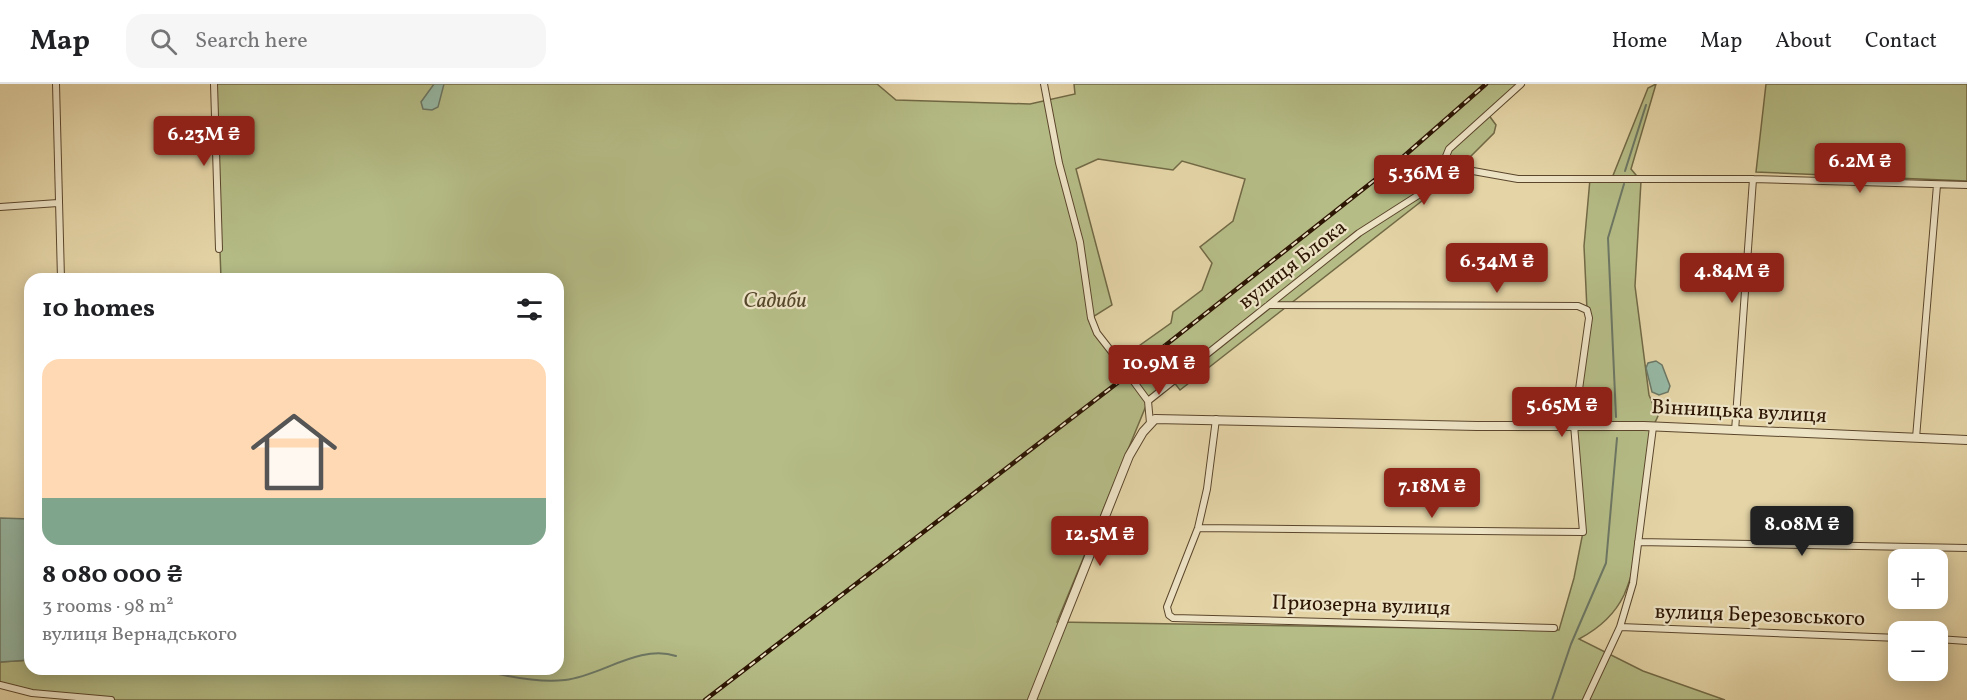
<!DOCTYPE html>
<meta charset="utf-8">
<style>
:root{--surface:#fff;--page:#f6f6f6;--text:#202124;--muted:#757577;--line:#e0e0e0;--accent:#8f2418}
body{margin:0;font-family:Vollkorn,serif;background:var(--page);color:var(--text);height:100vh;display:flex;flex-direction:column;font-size:22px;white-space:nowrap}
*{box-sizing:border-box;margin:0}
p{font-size:20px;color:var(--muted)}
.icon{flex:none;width:33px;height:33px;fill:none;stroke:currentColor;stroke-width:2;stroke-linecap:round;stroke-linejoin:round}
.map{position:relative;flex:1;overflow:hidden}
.details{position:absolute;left:24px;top:189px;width:540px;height:402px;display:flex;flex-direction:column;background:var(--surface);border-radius:18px;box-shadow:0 3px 15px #0003}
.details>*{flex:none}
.controls{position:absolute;left:1888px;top:465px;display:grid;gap:12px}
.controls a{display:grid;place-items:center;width:60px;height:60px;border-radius:12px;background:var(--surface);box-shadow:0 3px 15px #0003;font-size:30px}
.price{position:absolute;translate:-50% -51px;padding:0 14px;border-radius:6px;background:var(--accent);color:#fff;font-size:20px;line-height:39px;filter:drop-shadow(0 2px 3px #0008)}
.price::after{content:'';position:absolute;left:50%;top:36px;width:18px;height:14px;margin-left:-9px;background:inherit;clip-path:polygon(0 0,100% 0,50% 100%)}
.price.on{background:#222;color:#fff}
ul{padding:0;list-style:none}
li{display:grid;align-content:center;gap:12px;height:318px;padding:0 18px}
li+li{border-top:2px solid var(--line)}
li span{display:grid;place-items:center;height:186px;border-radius:18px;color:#555}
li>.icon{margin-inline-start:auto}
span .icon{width:108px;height:108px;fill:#fffc;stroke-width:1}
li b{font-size:26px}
h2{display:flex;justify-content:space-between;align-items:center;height:72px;padding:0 18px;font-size:26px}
header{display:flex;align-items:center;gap:36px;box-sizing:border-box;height:84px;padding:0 30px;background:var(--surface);border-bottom:2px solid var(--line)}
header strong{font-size:28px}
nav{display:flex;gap:33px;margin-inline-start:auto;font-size:21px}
.search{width:420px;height:54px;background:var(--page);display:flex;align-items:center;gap:15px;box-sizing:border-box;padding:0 21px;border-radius:18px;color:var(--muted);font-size:22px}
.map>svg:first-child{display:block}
.green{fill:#b5bc86;stroke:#716945;stroke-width:1.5;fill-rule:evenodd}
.water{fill:#96b8a4;stroke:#6c7764;stroke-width:1.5}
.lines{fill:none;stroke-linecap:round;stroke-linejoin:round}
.stream{stroke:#6c7764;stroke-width:2}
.minor-casing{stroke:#5b462c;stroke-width:8}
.tertiary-casing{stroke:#5b462c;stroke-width:10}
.minor{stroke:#ede3c5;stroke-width:6}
.tertiary{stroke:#ede3c5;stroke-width:8}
.rail-casing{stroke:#2d1604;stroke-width:4.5}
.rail{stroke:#ede3c5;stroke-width:2;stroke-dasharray:7;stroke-linecap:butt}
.labels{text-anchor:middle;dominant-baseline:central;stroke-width:4.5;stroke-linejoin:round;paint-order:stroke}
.street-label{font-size:21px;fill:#2d1604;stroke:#ede3c5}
.park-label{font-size:21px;font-style:italic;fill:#56482b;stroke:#ede3c5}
</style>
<header>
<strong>Map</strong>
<div class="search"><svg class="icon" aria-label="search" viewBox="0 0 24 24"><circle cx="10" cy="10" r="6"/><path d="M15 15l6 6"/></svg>Search here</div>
<nav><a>Home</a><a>Map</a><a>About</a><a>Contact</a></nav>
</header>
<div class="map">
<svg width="1967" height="616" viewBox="0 0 1967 616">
<rect width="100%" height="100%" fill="#e4d4a6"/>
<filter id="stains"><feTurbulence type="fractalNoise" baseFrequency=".00333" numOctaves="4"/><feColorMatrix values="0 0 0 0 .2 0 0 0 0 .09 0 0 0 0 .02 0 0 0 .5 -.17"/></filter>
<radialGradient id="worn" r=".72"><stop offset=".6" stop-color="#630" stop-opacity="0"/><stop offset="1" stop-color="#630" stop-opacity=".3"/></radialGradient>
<!-- green -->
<path class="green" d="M214 0H877L896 16 1030 20 1075 10 1074 0H1521L1488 30 1496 41 1494 49 1441 102 1180 306 1173 297 1148 317 1057 538 1559 546 1574 494 1583 448 1574 341 1587 226 1584 162 1590 95 1612 94 1648 4 1656 0 1631 85 1641 97 1635 202 1649 311 1658 332 1653 343C1647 393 1644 466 1624 511 1614 532 1598 545 1579 555L1643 587 1725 616H111L32 609 0 601V578L30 576V585H558V195H221ZM1098 75 1173 86 1182 77 1245 95 1233 137 1200 163 1212 179 1202 206 1173 228 1171 239 1119 276 1094 244 1091 234 1112 221 1076 85Z
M1766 0H1967V97L1756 88Z"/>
<!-- water -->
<path class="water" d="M434 0H444L438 23 432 26 423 25 421 18Z
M1656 277 1662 281 1670 302 1668 308 1659 311 1652 308 1646 284 1648 279Z
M0 434 30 435V576L0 578Z"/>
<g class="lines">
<!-- stream -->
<path class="stream" d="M1625 87 1646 21
M1616 333 1608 154 1624 100
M478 585C504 592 538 599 565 596 601 592 639 560 676 572
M1552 616 1571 560 1606 479 1617 354"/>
<!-- minor casing -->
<g class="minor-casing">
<path id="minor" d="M56 0 61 195
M214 0 219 165
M1044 0 1059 79 1080 158 1091 234 1097 249 1118 276
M1438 92 1449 65 1521 0
M0 123 58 119
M1134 298 1148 317 1150 339
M1148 317 1359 149 1420 110 1438 92 1473 87 1518 95H1753L1967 101
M1216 335 1207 405 1198 444 1167 523 1169 531 1173 534 1554 544
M1735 347 1753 95
M1916 354 1937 101
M1198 444 1583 448 1574 341 1589 234 1587 226 1578 222 1269 221
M1638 458 1967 464
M1620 543 1899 554
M1938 555 1967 557
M0 601 32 609 111 616
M1586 616 1620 543 1633 499 1653 343"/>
</g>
<!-- tertiary casing -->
<g class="tertiary-casing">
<path id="tertiary" d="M1032 616 1129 372 1143 348 1155 335 1477 342H1644L1967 356"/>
</g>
<!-- minor -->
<use href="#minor" class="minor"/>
<!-- tertiary -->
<use href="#tertiary" class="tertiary"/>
<!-- rail casing -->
<g class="rail-casing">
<path id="rail" d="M705 616 1129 290 1395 80 1486 0"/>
</g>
<!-- rail -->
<use href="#rail" class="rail"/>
</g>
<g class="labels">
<!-- street labels -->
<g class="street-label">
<text transform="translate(1293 181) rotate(-38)">вулиця Блока</text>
<text transform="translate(1739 328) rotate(3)">Вінницька вулиця</text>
<text transform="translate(1361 522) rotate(2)">Приозерна вулиця</text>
<text transform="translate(1760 532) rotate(2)">вулиця Березовського</text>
</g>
<!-- park labels -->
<g class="park-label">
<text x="775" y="217">Садиби</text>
</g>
</g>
<rect width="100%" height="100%" filter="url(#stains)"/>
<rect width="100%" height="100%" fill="url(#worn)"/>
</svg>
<div class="controls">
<a>+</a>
<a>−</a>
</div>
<b class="price" style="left:204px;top:83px">6.23M ₴</b>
<b class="price" style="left:1860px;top:110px">6.2M ₴</b>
<b class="price" style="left:1424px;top:122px">5.36M ₴</b>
<b class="price" style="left:1497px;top:210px">6.34M ₴</b>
<b class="price" style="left:1732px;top:220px">4.84M ₴</b>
<b class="price" style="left:1159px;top:312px">10.9M ₴</b>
<b class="price" style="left:1562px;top:354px">5.65M ₴</b>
<b class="price" style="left:1432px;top:435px">7.18M ₴</b>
<b class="price on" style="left:1802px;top:473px">8.08M ₴</b>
<b class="price" style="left:1100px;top:483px">12.5M ₴</b>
<section class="details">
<h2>10 homes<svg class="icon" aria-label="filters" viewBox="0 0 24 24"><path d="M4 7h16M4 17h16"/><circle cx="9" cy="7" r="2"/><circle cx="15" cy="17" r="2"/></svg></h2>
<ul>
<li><span style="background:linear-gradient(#ffd9b3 75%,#7fa58c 0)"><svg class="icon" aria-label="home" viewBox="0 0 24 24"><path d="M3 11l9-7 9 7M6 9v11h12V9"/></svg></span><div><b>8 080 000 ₴</b><p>3 rooms · 98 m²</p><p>вулиця Вернадського</p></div></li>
</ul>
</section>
</div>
